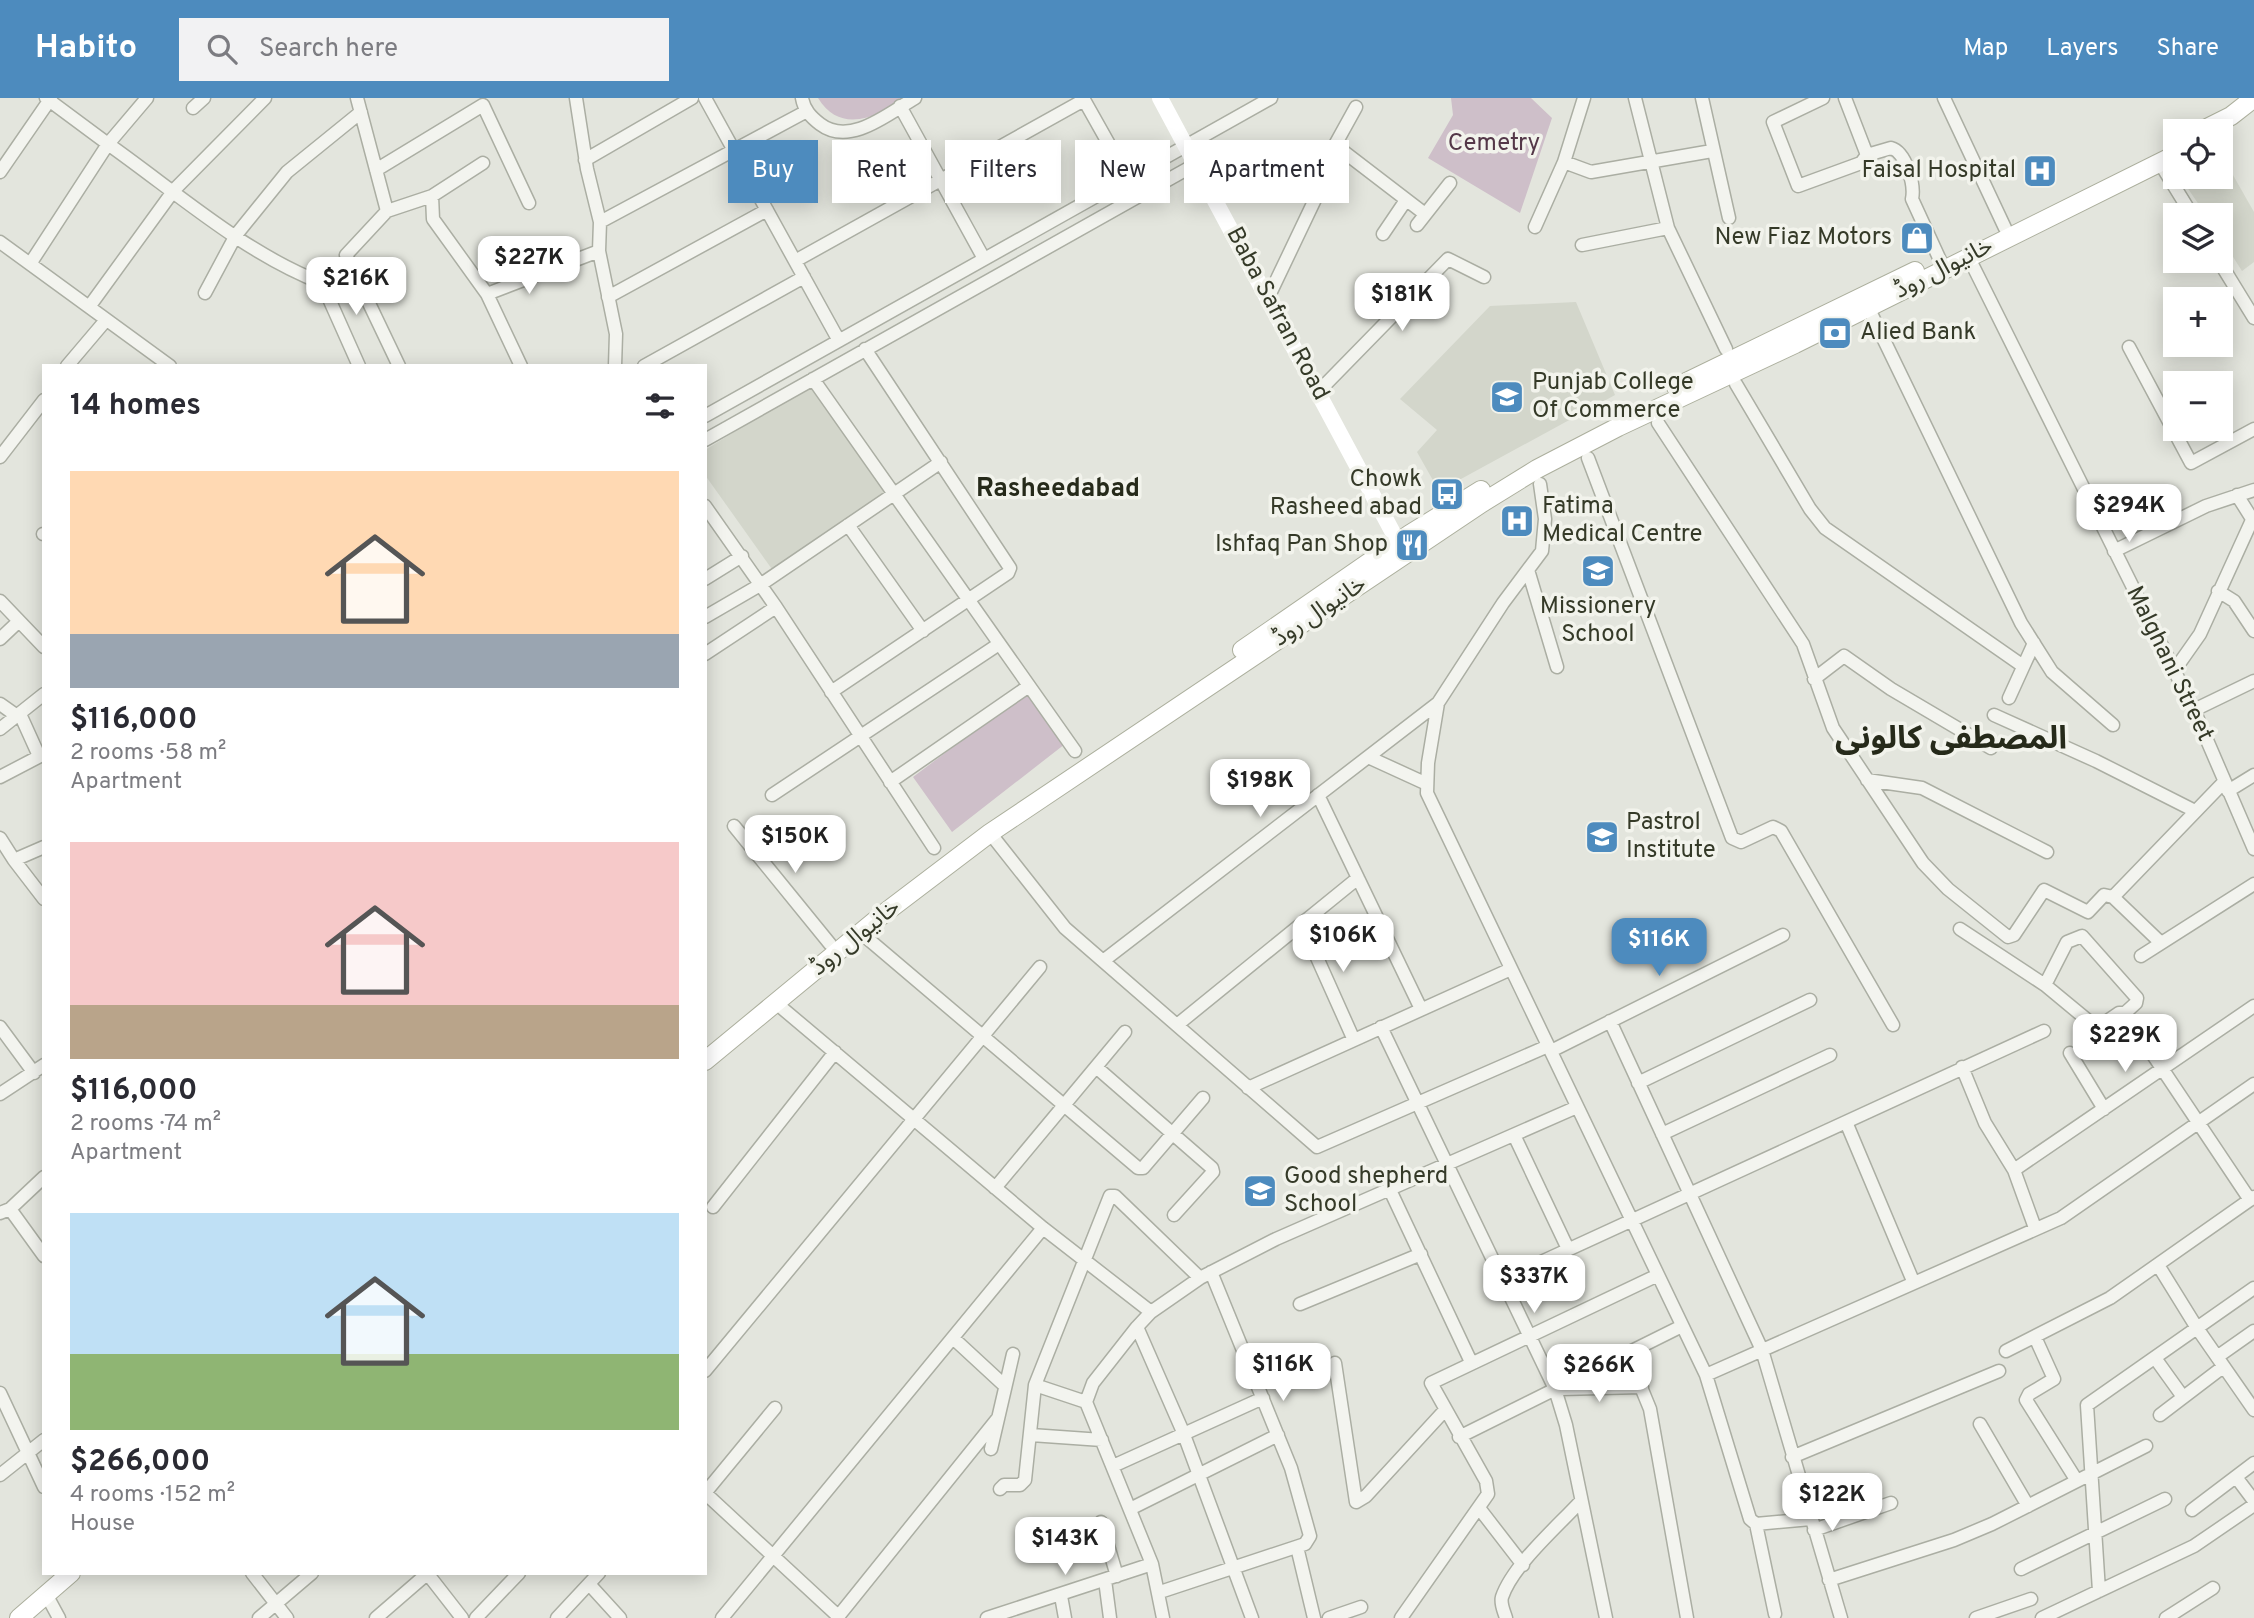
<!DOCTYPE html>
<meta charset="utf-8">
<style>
:root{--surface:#fff;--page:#f2f2f3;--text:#2b2b33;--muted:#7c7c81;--accent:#4d8bbe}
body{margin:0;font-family:Overpass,"Noto Sans Arabic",sans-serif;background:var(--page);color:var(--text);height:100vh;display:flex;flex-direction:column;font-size:26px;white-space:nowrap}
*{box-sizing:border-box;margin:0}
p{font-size:23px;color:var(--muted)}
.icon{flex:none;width:38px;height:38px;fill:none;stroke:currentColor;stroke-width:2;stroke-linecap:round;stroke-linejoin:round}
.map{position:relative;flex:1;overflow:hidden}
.side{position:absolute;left:42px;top:266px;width:665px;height:1211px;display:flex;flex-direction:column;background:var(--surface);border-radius:0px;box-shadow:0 4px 18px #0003}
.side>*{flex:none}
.banner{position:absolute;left:728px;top:42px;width:665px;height:63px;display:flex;gap:14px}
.controls{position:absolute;left:2163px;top:21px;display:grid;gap:14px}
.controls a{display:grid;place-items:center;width:70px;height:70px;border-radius:0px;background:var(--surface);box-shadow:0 4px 18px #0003;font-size:35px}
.price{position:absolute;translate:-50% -60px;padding:0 16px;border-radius:14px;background:#fff;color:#222;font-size:23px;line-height:46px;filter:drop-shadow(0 2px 4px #0008)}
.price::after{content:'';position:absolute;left:50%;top:42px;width:21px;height:16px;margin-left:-10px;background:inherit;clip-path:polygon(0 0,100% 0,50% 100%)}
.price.current{background:var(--accent);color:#fff}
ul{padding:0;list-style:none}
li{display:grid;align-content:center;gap:14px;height:371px;padding:0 28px}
li span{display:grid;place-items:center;height:217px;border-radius:0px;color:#555}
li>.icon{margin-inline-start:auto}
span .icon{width:126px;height:126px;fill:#fffc;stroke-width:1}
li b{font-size:30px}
h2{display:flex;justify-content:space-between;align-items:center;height:84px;padding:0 28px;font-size:30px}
.tag{padding:0 24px;border-radius:0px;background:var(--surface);box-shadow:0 4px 18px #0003;font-size:24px;line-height:63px}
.tag.current{background:var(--accent);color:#fff}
header{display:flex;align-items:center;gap:42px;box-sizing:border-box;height:98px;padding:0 35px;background:var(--accent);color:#fff}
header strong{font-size:33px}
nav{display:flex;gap:38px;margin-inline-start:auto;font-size:24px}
.search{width:490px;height:63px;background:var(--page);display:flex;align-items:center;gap:18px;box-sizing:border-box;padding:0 24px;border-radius:0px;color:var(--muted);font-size:26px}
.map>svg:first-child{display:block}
.built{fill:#d3d6cb}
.green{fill:#cebfc9}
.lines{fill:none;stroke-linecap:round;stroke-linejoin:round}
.street-casing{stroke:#abaea3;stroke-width:15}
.primary-casing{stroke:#acaf9d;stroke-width:20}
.street{stroke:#f3f4ef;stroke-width:12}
.secondary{stroke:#fff;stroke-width:16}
.primary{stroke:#fff;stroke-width:18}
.labels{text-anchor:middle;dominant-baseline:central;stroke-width:7;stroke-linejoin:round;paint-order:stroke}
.park-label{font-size:24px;fill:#543748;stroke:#f2f3ec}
.poi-label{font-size:24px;fill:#353a28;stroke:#f2f3ec;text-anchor:start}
.street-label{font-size:24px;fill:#353a28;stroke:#f2f3ec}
.neighbourhood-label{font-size:26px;font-weight:bold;fill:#262a1a;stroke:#f2f3ec}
.district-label{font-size:32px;font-weight:bold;fill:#262a1a;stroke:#f2f3ec}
</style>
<header>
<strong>Habito</strong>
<div class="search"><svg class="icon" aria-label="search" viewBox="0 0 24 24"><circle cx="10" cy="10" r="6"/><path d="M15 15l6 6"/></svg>Search here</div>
<nav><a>Map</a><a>Layers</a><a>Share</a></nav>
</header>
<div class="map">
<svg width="2254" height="1520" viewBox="0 0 2254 1520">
<rect width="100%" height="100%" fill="#e3e5dd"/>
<!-- built -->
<path class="built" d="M2221 56 2254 114V164L2242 173 2221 140V117H2206L2180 79H2221Z
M1576 204 1615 297 1439 393 1417 354 1437 332 1400 301 1490 208Z
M820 281 895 389 774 474 705 377V352Z"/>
<!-- green -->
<path class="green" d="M818 0H909C880 16 842 39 818 0Z
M1451 0H1531L1552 20 1520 115 1428 60 1453 17Z
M1029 592 1065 646 952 734 913 679Z"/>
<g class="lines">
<!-- street casing -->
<g class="street-casing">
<path id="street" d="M46 0 108 46 147 0
M357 0 387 113 346 157 399 268
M576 0 587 71 600 124 599 153 616 236 615 268
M705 0 838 241
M802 0C804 12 811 19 820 26 850 49 889 15 915 0
M1083 0 1128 80
M1635 0 1668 130 1726 251
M1702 0 1729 120
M1823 0 1773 24 1798 88 1861 65 1867 57
M1845 0 1867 57 1891 50C1906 54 1915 87 1912 101L1940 162
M1944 0 2005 130
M900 8 983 159
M1356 9 1335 47 1425 116
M193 10 204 0
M585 62 692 0
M1564 64 1591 74 1712 53
M2160 65 2192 117
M376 72 483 7 529 105
M0 74 51 0
M432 98 433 121 487 196
M387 113 432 98 483 65
M600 124 807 13
M1417 127 1450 85
M1535 129 1564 64 1584 0
M1383 136 1406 102
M0 144 170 268
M1582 147 1668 130
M1968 158 2194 612 2254 751
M795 163 1084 2
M2219 163 2254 220
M30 166 108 46C176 94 244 155 322 185L359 268
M205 195 236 137 287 74 361 14
M608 199 767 112
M1268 200 1339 51
M89 209 174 92 265 0
M1868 209 2021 525 2052 574 2113 627
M2129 249 2191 365 2254 331
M67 268 106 222
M521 268 487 196 599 153
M644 268 804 179
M813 281 1075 653
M1736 286 1810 411 1825 430 2023 568
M1318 294 1448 161 1484 179
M705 318 1271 0
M1658 325 1803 546 1833 630 1923 765 1948 791 2008 839 2014 837 2044 792 2088 814 2104 797 2113 799 2161 845
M705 342 1196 66
M0 359 44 302
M1588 360 1732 740 1741 744 1773 729 1781 733 1893 927
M1540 386 1545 421 1542 453 1503 505 1438 605 1428 665 1427 695 1706 1277 1750 1421 1756 1426 1811 1421
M2237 397 2254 424
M705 408 776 509 934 750
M848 427 923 533
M43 436H44
M2114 453 2206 408 2254 392
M1528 472 1557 569
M705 481 742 458
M2218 493 2234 503 2254 533
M0 503 44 549
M705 519 760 487 941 364
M0 541 19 523
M705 556 776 509
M2174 573 2200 536 2252 422
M1814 581 1844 558 1891 591 1991 650
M831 594 1008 475 1010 470 865 251
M2009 600 2034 545
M0 606 17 618
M2194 612 2254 583
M20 616 39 658
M1994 617 2096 663 2195 713
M0 631 44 596
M1368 659 1427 686
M0 679 44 656
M1867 682 1922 690 2047 754
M890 684 1029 588
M2228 693 2254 677
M772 697 999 546
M1318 697 1421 911
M734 728 830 846
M990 735 1065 830 1317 1049 1548 948
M0 740 14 762 44 749
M14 762 44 801
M2113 799 2224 684
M1302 826 1353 940
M1960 831 2045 887 2097 930 2119 915H2125L2250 1102
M861 835 1138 1070H1143L1203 1000
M2141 858 2254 786
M1103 863 1438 605
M2045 887 2067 844 2082 838 2137 900 2136 905 2125 915
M776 905 1043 1130 1151 1214
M1610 923 1762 1252 1841 1520
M1177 927 1358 780
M0 929 34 975
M1381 929 1555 1291 1566 1327 1606 1520
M1551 953 1783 837
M2070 955 2104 1011
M1096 969 1212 1070 1213 1074 1174 1117
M1962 969 1985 1025 2014 1072 2035 1130
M1638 985 1810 902
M1248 990 1511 871
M0 996 44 967
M1846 1024 1913 1183
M1662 1036 1830 957
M1514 1037 1568 1151
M2014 1072 2254 908
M995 1090 1125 934
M1390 1092 1471 1264
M713 1109 835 954
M10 1111 44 1158
M0 1115 10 1111 44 1079
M2158 1167 2197 1230 2254 1312
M1502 1182 2044 933
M1300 1206 1421 1156
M1137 1229 1183 1334 1252 1520
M2035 1239 2054 1281 2029 1296 2026 1302 2077 1383
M953 1240 1005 1288
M2006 1253 2110 1200 2254 1099
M1627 1255 1650 1311 1687 1520
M2217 1259 2254 1233
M2155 1260 2183 1299
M1335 1265 1356 1404 1366 1398 1445 1312
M705 1273 1040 869
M1706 1277 2061 1120 2254 986
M1035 1287 1086 1304
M1559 1291 1642 1289
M0 1295 44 1389
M2160 1317 2223 1269
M1980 1326 2028 1408
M1031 1337 1102 1342
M1459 1339 1682 1228
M991 1351 1013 1256
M1792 1359 1999 1273
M1113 1368 1263 1300
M0 1377 44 1342
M2236 1379 2254 1403
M1000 1391 1004 1387H1020L1025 1382 1035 1287 1110 1098H1115L1200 1180
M705 1395 839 1519
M705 1395 775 1310
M1479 1410 1523 1467
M1130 1411 1278 1337
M2192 1412 2254 1365
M1101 1424 1117 1478
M1756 1426 1775 1516
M1814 1432 1891 1405
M1297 1449 1314 1520
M2021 1471 2165 1401
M252 1475 287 1520
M427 1475 462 1520
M1105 1482 1110 1520
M1829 1482 1954 1442 1992 1426 2146 1348
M589 1486 620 1520
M2099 1493 2087 1307 2254 1190
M1160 1494 1305 1446 1310 1438 1291 1370 1211 1174
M46 1496 59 1520
M1061 1498 1065 1520
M259 1520 312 1475
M376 1520 428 1475
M476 1520 519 1475
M557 1520 599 1475
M722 1520 1043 1130
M837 1520 998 1320
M987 1520 1152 1466
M1163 1520 1152 1466 1086 1304 1093 1285 1137 1229 1151 1214 1200 1180 1276 1141 1577 1009
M1329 1520 1361 1509
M1401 1520 1488 1396 1486 1383 1431 1285 1658 1177
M1506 1520C1504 1513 1500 1506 1502 1499 1513 1467 1557 1429 1580 1404
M1976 1520 2031 1501
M2042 1520 2194 1448 2254 1407
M2166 1520 2213 1490"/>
</g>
<!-- primary casing -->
<g class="primary-casing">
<path id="primary" d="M2201 33 2231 18 2254 0
M1676 289 1915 173
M1242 552 1410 436 1481 392
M705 963 882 817 990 735 1482 405 1537 371 1618 329 1795 246 2175 57
M19 1520 71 1475"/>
</g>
<!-- street -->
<use href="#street" class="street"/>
<!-- secondary -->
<path class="secondary" d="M1160 0 1392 433"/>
<!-- primary -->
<use href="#primary" class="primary"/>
</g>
<!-- icons -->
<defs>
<g id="hospital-square" transform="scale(1.75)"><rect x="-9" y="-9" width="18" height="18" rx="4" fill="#4d8bbe" stroke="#f2f3ec"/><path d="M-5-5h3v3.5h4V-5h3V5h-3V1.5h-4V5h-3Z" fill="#fff"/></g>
<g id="shop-square" transform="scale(1.75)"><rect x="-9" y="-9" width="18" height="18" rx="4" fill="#4d8bbe" stroke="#f2f3ec"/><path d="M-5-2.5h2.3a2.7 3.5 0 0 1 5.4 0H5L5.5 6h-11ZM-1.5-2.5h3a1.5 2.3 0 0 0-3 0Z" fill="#fff"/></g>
<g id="bank-square" transform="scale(1.75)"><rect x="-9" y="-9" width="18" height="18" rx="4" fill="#4d8bbe" stroke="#f2f3ec"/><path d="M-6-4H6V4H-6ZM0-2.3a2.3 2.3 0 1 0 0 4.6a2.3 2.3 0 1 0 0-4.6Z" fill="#fff"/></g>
<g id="university-square" transform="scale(1.75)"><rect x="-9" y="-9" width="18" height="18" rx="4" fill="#4d8bbe" stroke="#f2f3ec"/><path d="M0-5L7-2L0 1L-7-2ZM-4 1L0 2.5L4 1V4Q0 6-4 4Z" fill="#fff"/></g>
<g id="bus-square" transform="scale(1.75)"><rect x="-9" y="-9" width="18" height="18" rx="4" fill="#4d8bbe" stroke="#f2f3ec"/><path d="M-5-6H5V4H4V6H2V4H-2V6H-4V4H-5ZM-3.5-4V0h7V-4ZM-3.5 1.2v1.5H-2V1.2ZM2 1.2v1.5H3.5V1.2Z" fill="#fff"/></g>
<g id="restaurant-square" transform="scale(1.75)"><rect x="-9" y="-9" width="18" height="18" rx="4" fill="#4d8bbe" stroke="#f2f3ec"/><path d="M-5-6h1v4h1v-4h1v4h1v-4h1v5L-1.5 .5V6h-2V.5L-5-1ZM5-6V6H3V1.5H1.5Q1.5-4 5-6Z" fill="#fff"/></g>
<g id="school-square" transform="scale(1.75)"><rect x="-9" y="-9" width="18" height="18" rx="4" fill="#4d8bbe" stroke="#f2f3ec"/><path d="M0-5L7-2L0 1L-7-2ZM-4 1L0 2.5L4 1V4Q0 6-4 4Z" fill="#fff"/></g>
</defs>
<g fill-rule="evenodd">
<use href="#hospital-square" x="2040" y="73"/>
<use href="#shop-square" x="1917" y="140"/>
<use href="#bank-square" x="1835" y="235"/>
<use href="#university-square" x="1507" y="299"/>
<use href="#bus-square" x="1447" y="396"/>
<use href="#hospital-square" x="1517" y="423"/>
<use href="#restaurant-square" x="1412" y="447"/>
<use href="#school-square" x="1598" y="473"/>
<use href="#school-square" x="1602" y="739"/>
<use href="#school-square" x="1260" y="1093"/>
</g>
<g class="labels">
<!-- park labels -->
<g class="park-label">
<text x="1494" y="46">Cemetry</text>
</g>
<!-- poi labels -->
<g class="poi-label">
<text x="2016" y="73" text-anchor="end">Faisal Hospital</text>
<text x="1892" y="140" text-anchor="end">New Fiaz Motors</text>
<text x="1860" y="235">Alied Bank</text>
<text x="1532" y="285">Punjab College<tspan x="1532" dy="28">Of Commerce</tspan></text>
<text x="1422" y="382" text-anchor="end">Chowk<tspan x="1422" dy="28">Rasheed abad</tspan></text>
<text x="1542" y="409">Fatima<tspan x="1542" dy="28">Medical Centre</tspan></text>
<text x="1388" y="447" text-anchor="end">Ishfaq Pan Shop</text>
<text x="1598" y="509" text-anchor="middle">Missionery<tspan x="1598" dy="28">School</tspan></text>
<text x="1626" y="725">Pastrol<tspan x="1626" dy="28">Institute</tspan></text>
<text x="1284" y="1079">Good shepherd<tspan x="1284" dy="28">School</tspan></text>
</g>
<!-- street labels -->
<g class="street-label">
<text transform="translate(1944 171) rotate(-27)">خانیوال روڈ</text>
<text transform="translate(1277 216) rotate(62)">Baba Safran Road</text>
<text transform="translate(1320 514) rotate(-34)">خانیوال روڈ</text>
<text transform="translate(2169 566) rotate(64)">Malghani Street</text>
<text transform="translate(856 840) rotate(-39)">خانیوال روڈ</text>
</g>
<!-- neighbourhood labels -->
<g class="neighbourhood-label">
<text x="1058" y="391">Rasheedabad</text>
</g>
<!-- district labels -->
<g class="district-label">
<text x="1951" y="642">المصطفی کالونی</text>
</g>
</g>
</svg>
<div class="controls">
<a><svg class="icon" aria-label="locate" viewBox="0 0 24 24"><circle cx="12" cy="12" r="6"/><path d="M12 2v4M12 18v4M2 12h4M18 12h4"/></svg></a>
<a><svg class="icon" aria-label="layers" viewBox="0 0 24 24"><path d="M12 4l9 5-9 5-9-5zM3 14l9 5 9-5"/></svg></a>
<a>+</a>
<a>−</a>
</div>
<b class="price" style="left:529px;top:198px">$227K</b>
<b class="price" style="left:356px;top:219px">$216K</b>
<b class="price" style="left:1402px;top:235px">$181K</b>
<b class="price" style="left:2129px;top:446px">$294K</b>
<b class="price" style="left:1260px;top:721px">$198K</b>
<b class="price" style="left:795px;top:777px">$150K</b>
<b class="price" style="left:1343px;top:876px">$106K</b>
<b class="price current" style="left:1659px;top:880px">$116K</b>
<b class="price" style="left:2125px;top:976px">$229K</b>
<b class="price" style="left:1534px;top:1217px">$337K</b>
<b class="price" style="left:1283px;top:1305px">$116K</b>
<b class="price" style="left:1599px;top:1306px">$266K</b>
<b class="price" style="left:1832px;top:1435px">$122K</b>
<b class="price" style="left:1065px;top:1479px">$143K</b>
<div class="banner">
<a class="tag current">Buy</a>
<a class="tag">Rent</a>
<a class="tag">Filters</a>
<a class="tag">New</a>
<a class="tag">Apartment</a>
</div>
<section class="side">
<h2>14 homes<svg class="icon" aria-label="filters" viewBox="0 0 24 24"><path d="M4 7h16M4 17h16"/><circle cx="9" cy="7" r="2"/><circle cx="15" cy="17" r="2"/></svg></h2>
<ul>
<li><span style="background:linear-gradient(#ffd9b3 75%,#9aa5b1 0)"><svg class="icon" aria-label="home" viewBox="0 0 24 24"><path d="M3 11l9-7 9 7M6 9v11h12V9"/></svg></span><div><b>$116,000</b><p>2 rooms · 58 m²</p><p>Apartment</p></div></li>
<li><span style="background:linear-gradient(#f6c9c9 75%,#b9a48a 0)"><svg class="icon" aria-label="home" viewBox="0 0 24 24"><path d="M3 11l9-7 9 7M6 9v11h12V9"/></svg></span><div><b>$116,000</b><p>2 rooms · 74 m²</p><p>Apartment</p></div></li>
<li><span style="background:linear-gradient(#bfe0f5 65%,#8fb573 0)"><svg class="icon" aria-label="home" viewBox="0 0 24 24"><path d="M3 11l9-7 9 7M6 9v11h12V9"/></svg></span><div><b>$266,000</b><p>4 rooms · 152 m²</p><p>House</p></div></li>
</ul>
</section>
</div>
